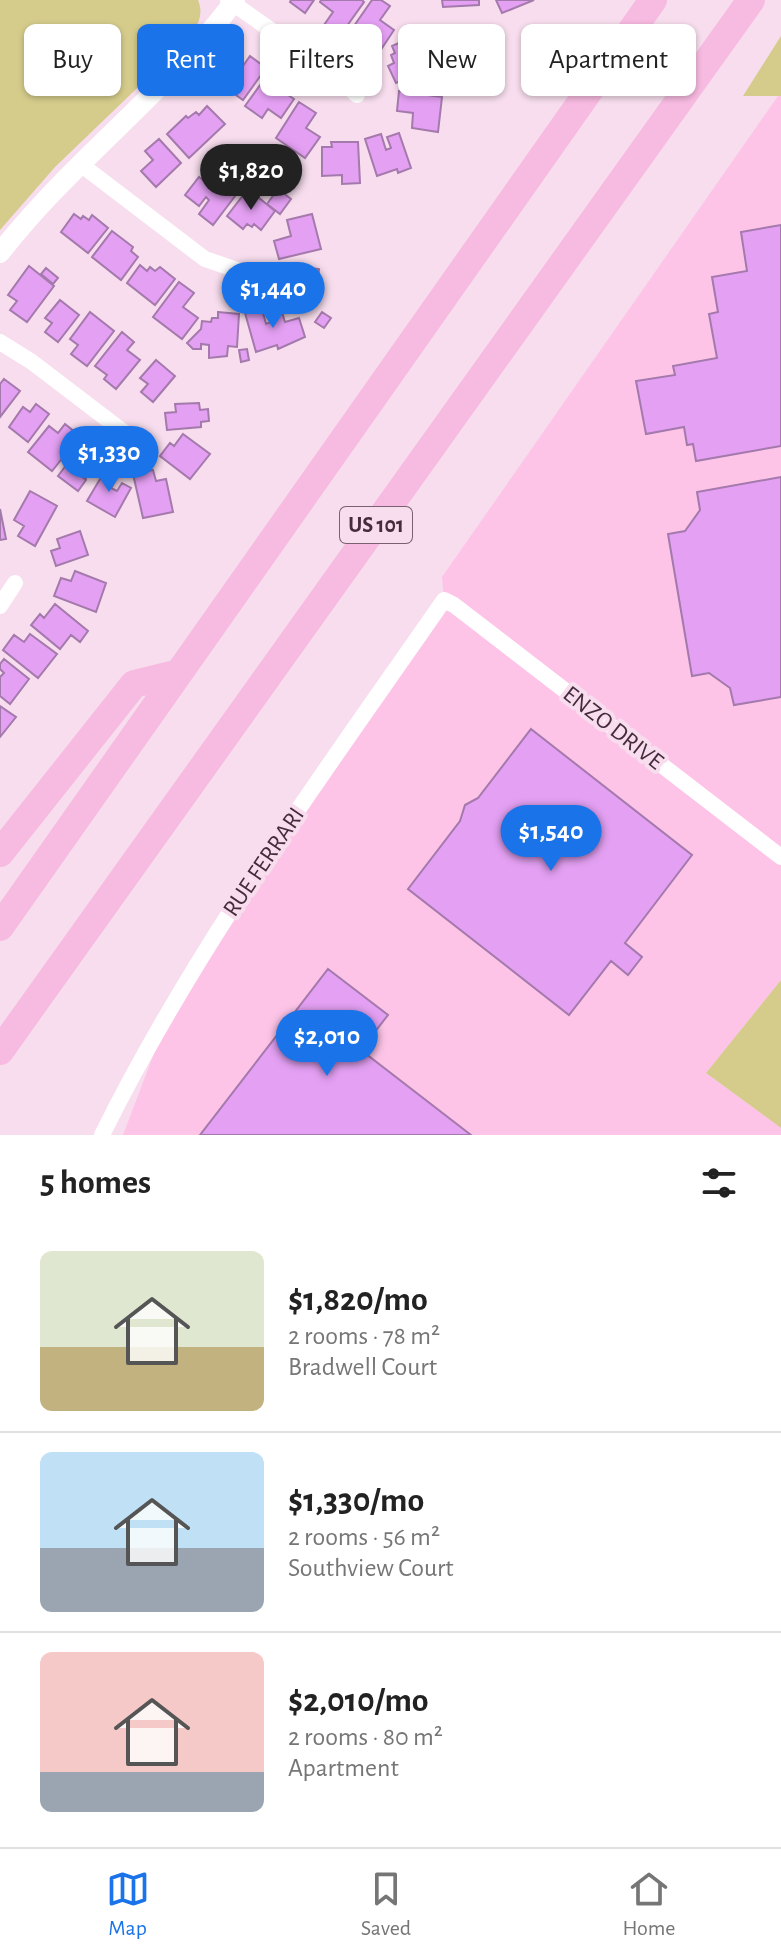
<!DOCTYPE html>
<meta charset="utf-8">
<style>
:root{--surface:#fff;--page:#f6f6f6;--text:#222;--muted:#767676;--line:#e0e0e0;--accent:#1a73e8}
body{margin:0;font-family:"Alegreya Sans",sans-serif;background:var(--page);color:var(--text);height:100vh;display:flex;flex-direction:column;font-size:30px;white-space:nowrap}
*{box-sizing:border-box;margin:0}
p{font-size:26px;color:var(--muted)}
.icon{flex:none;width:44px;height:44px;fill:none;stroke:currentColor;stroke-width:2;stroke-linecap:round;stroke-linejoin:round}
.map{position:relative;height:1135px;overflow:hidden}
.side{display:flex;flex-direction:column;background:var(--surface);flex:1}
.side>*{flex:none}
.top-card{position:absolute;left:24px;top:24px;width:734px;height:72px;display:flex;gap:16px}
.price{position:absolute;translate:-50% -68px;padding:0 18px;border-radius:28px;background:var(--accent);color:#fff;font-size:26px;line-height:52px;filter:drop-shadow(0 2px 4px #0008)}
.price::after{content:'';position:absolute;left:50%;top:48px;width:24px;height:18px;margin-left:-12px;background:inherit;clip-path:polygon(0 0,100% 0,50% 100%)}
.price.current{background:#222;color:#fff}
ul{padding:0;list-style:none}
li{display:flex;align-items:center;gap:24px;height:200px;padding:0 40px}
li+li{border-top:2px solid var(--line)}
li span{display:grid;place-items:center;flex:none;width:224px;height:160px;border-radius:12px;color:#555}
li>.icon{margin-inline-start:auto}
span .icon{width:96px;height:96px;fill:#fffc;stroke-width:1}
li b{font-size:34px}
h2{display:flex;justify-content:space-between;align-items:center;height:96px;padding:0 40px;font-size:34px}
.pill{padding:0 28px;border-radius:12px;background:var(--surface);box-shadow:0 2px 6px #0004;font-size:28px;line-height:72px}
.pill.current{background:var(--accent);color:#fff}
.tabs{display:flex;justify-content:space-around;align-items:center;height:112px;border-top:2px solid var(--line);background:var(--surface);font-size:22px;color:var(--muted)}
.tabs a{display:grid;justify-items:center;gap:4px}
.tabs .current{color:var(--accent)}
.map>svg:first-child{display:block}
.built{fill:#fdc4e8}
.green{fill:#d5cc8c}
.building{fill:#e4a0f3;stroke:#a479ac;stroke-width:2}
.lines{fill:none;stroke-linecap:round;stroke-linejoin:round}
.minor{stroke:#fff;stroke-width:16}
.tertiary{stroke:#fff;stroke-width:20}
.motorway{stroke:#f7bae0;stroke-width:28}
.labels{text-anchor:middle;dominant-baseline:central;stroke-width:8;stroke-linejoin:round;paint-order:stroke}
.shield{fill:#f7dded;stroke:#7a6172;stroke-width:2}
.shield-label{font-size:22px;font-weight:bold;fill:#452c3d}
.street-label{font-size:24px;fill:#452c3d;stroke:#f7dded}
</style>
<div class="map">
<svg width="781" height="1135" viewBox="0 0 781 1135">
<rect width="100%" height="100%" fill="#f7dded"/>
<!-- built -->
<path class="built" d="M778 96H781V980L706 1073 781 1128V1135H123L171 1009 444 600 442 577Z"/>
<!-- green -->
<path class="green" d="M0 0H198C206 19 193 31 182 45L55 167 0 230Z
M781 36V96H743Z
M781 980V1128L706 1073Z"/>
<!-- building -->
<path class="building" d="M291 0H314L305 13 290 2Z
M321 0H362L364 2 339 37 324 25 333 12 320 2Z
M372 0H381L390 6 380 20 394 30 378 54 370 48 368 51 347 36Z
M442 0H479V5L443 7Z
M496 0H534L502 13Z
M412 37 427 70 396 83 388 66 394 63 391 55 395 53 392 46Z
M250 56 266 68 243 100 222 85 216 93 209 87 230 58 243 66Z
M271 70 288 82 282 91 294 99 281 118 268 109 262 118 245 106Z
M399 91 442 97 438 132 412 128 413 113 397 111Z
M299 102 316 113 306 128 320 137 305 158 276 138Z
M207 106 225 124 189 158 167 134 186 116 188 118 196 112 199 115Z
M399 133 411 168 398 173 397 169 377 176 365 139 381 134 386 150 391 148 387 137Z
M159 139 181 163 156 187 141 171 153 160 145 151Z
M331 142H358L360 183 342 184V175L322 176V147H332Z
M243 146 261 163 253 174 232 158Z
M218 162 227 170 220 179 225 183 230 177 242 187 213 225 199 214 209 200 206 197 199 206 185 195 199 177 203 180Z
M248 189 275 211 261 230 254 224 252 227 247 224 243 229 227 216Z
M278 189 291 199 280 214 267 204Z
M74 214 81 219 83 216 89 220 92 215 108 228 88 253 61 232Z
M312 214 321 249 279 259 274 241 291 236 287 220Z
M781 225V446L696 461 693 444 687 445 684 427 646 434 636 381 675 375 673 366 717 358 709 314 718 312 712 277 747 271 741 232Z
M112 231 133 247 131 251 138 257 121 280 92 257Z
M279 264 319 269 315 306 289 303 291 287 277 285Z
M140 265 147 271 150 267 155 271 160 267 175 279 155 305 127 283Z
M29 266 54 286 27 322 10 310 17 301 8 295Z
M46 268 58 278 53 284 41 274Z
M179 282 194 293 183 307 198 318 182 339 153 317Z
M60 300 79 315 58 342 45 332 52 323 45 318Z
M262 309 266 324 271 322 268 312 281 309 285 322 299 318 305 337 278 349 277 345 256 352 245 313Z
M90 312 114 331 87 366 71 354 78 345 70 339Z
M218 312 239 314 237 347 228 346 227 356 209 358V345L201 344V349H193L187 343 201 329 202 321 211 322 212 318H218Z
M322 312 331 318 324 328 315 322Z
M122 332 134 342 127 350 140 360 116 389 104 379 107 375 95 366Z
M247 349 249 360 241 362 239 350Z
M156 360 175 376 153 402 141 392 148 384 140 378Z
M4 379 20 391 0 417V384Z
M199 403 200 410 208 409 209 421 201 422V427L167 430 165 413 176 412 175 404Z
M36 404 49 414 28 442 9 427 23 407 30 412Z
M65 424 80 436 52 471 28 452 49 426 58 433Z
M183 434 210 454 190 479 160 456 170 443 174 446Z
M79 448 93 459 88 467 92 470 86 478 79 474 86 480 78 491 58 476Z
M106 469 118 476 111 488 117 491 122 483 131 488 115 517 87 501Z
M153 470 156 481 166 479 173 512 143 518 133 474Z
M781 477V697L734 705 730 688 709 673 692 676 668 534 685 531 700 510 697 492Z
M30 491 57 506 35 546 18 536 24 526 14 520Z
M0 509 6 539 0 540Z
M80 531 88 555 56 566 51 551 60 548 57 539Z
M75 571 106 583 96 612 54 596 61 578 71 581Z
M55 604 88 631 80 642 71 635 60 649 31 625 40 614 44 618Z
M30 634 57 654 38 678 3 650 14 635 24 642Z
M4 659 29 679 10 704 0 696V677L4 673 0 669V664Z
M0 706 16 717 0 737Z
M531 729 692 855 625 943 642 957 628 975 611 961 569 1015 408 889 460 821 465 805 478 798Z
M328 969 388 1015 361 1050 471 1135H200Z"/>
<g class="lines">
<!-- minor -->
<path class="minor" d="M228 0 341 79 357 95
M79 163 205 259 237 270
M0 342 32 362 125 433
M0 606 15 583
M102 1135C196 945 324 773 444 600L454 605 781 857"/>
<!-- tertiary -->
<path class="tertiary" d="M0 253C71 161 166 94 235 0"/>
<!-- motorway -->
<path class="motorway" d="M0 853 134 684 179 673
M0 927 653 0
M0 1051 751 0"/>
</g>
<g class="labels">
<!-- shield labels -->
<rect class="shield" x="340" y="507" width="72" height="36" rx="6"/>
<g class="shield-label">
<text x="376" y="525">US 101</text>
</g>
<!-- street labels -->
<g class="street-label">
<text transform="translate(613 728) rotate(38)">ENZO DRIVE</text>
<text transform="translate(264 862) rotate(-56)">RUE FERRARI</text>
</g>
</g>
</svg>
<b class="price current" style="left:251px;top:212px">$1,820</b>
<b class="price" style="left:273px;top:330px">$1,440</b>
<b class="price" style="left:109px;top:494px">$1,330</b>
<b class="price" style="left:551px;top:873px">$1,540</b>
<b class="price" style="left:327px;top:1078px">$2,010</b>
<div class="top-card">
<a class="pill">Buy</a>
<a class="pill current">Rent</a>
<a class="pill">Filters</a>
<a class="pill">New</a>
<a class="pill">Apartment</a>
</div>
</div>
<section class="side">
<h2>5 homes<svg class="icon" aria-label="filters" viewBox="0 0 24 24"><path d="M4 7h16M4 17h16"/><circle cx="9" cy="7" r="2"/><circle cx="15" cy="17" r="2"/></svg></h2>
<ul>
<li><span style="background:linear-gradient(#dfe7d0 60%,#c2b280 0)"><svg class="icon" aria-label="home" viewBox="0 0 24 24"><path d="M3 11l9-7 9 7M6 9v11h12V9"/></svg></span><div><b>$1,820/mo</b><p>2 rooms · 78 m²</p><p>Bradwell Court</p></div></li>
<li><span style="background:linear-gradient(#bfe0f5 60%,#9aa5b1 0)"><svg class="icon" aria-label="home" viewBox="0 0 24 24"><path d="M3 11l9-7 9 7M6 9v11h12V9"/></svg></span><div><b>$1,330/mo</b><p>2 rooms · 56 m²</p><p>Southview Court</p></div></li>
<li><span style="background:linear-gradient(#f6c9c9 75%,#9aa5b1 0)"><svg class="icon" aria-label="home" viewBox="0 0 24 24"><path d="M3 11l9-7 9 7M6 9v11h12V9"/></svg></span><div><b>$2,010/mo</b><p>2 rooms · 80 m²</p><p>Apartment</p></div></li>
</ul>
</section>
<nav class="tabs">
<a class="current"><svg class="icon" aria-label="map" viewBox="0 0 24 24"><path d="M3 6l6-2 6 2 6-2v14l-6 2-6-2-6 2zM9 4v14M15 6v14"/></svg>Map</a>
<a><svg class="icon" aria-label="saved" viewBox="0 0 24 24"><path d="M7 4h10v16l-5-4-5 4z"/></svg>Saved</a>
<a><svg class="icon" aria-label="home" viewBox="0 0 24 24"><path d="M3 11l9-7 9 7M6 9v11h12V9"/></svg>Home</a>
</nav>
